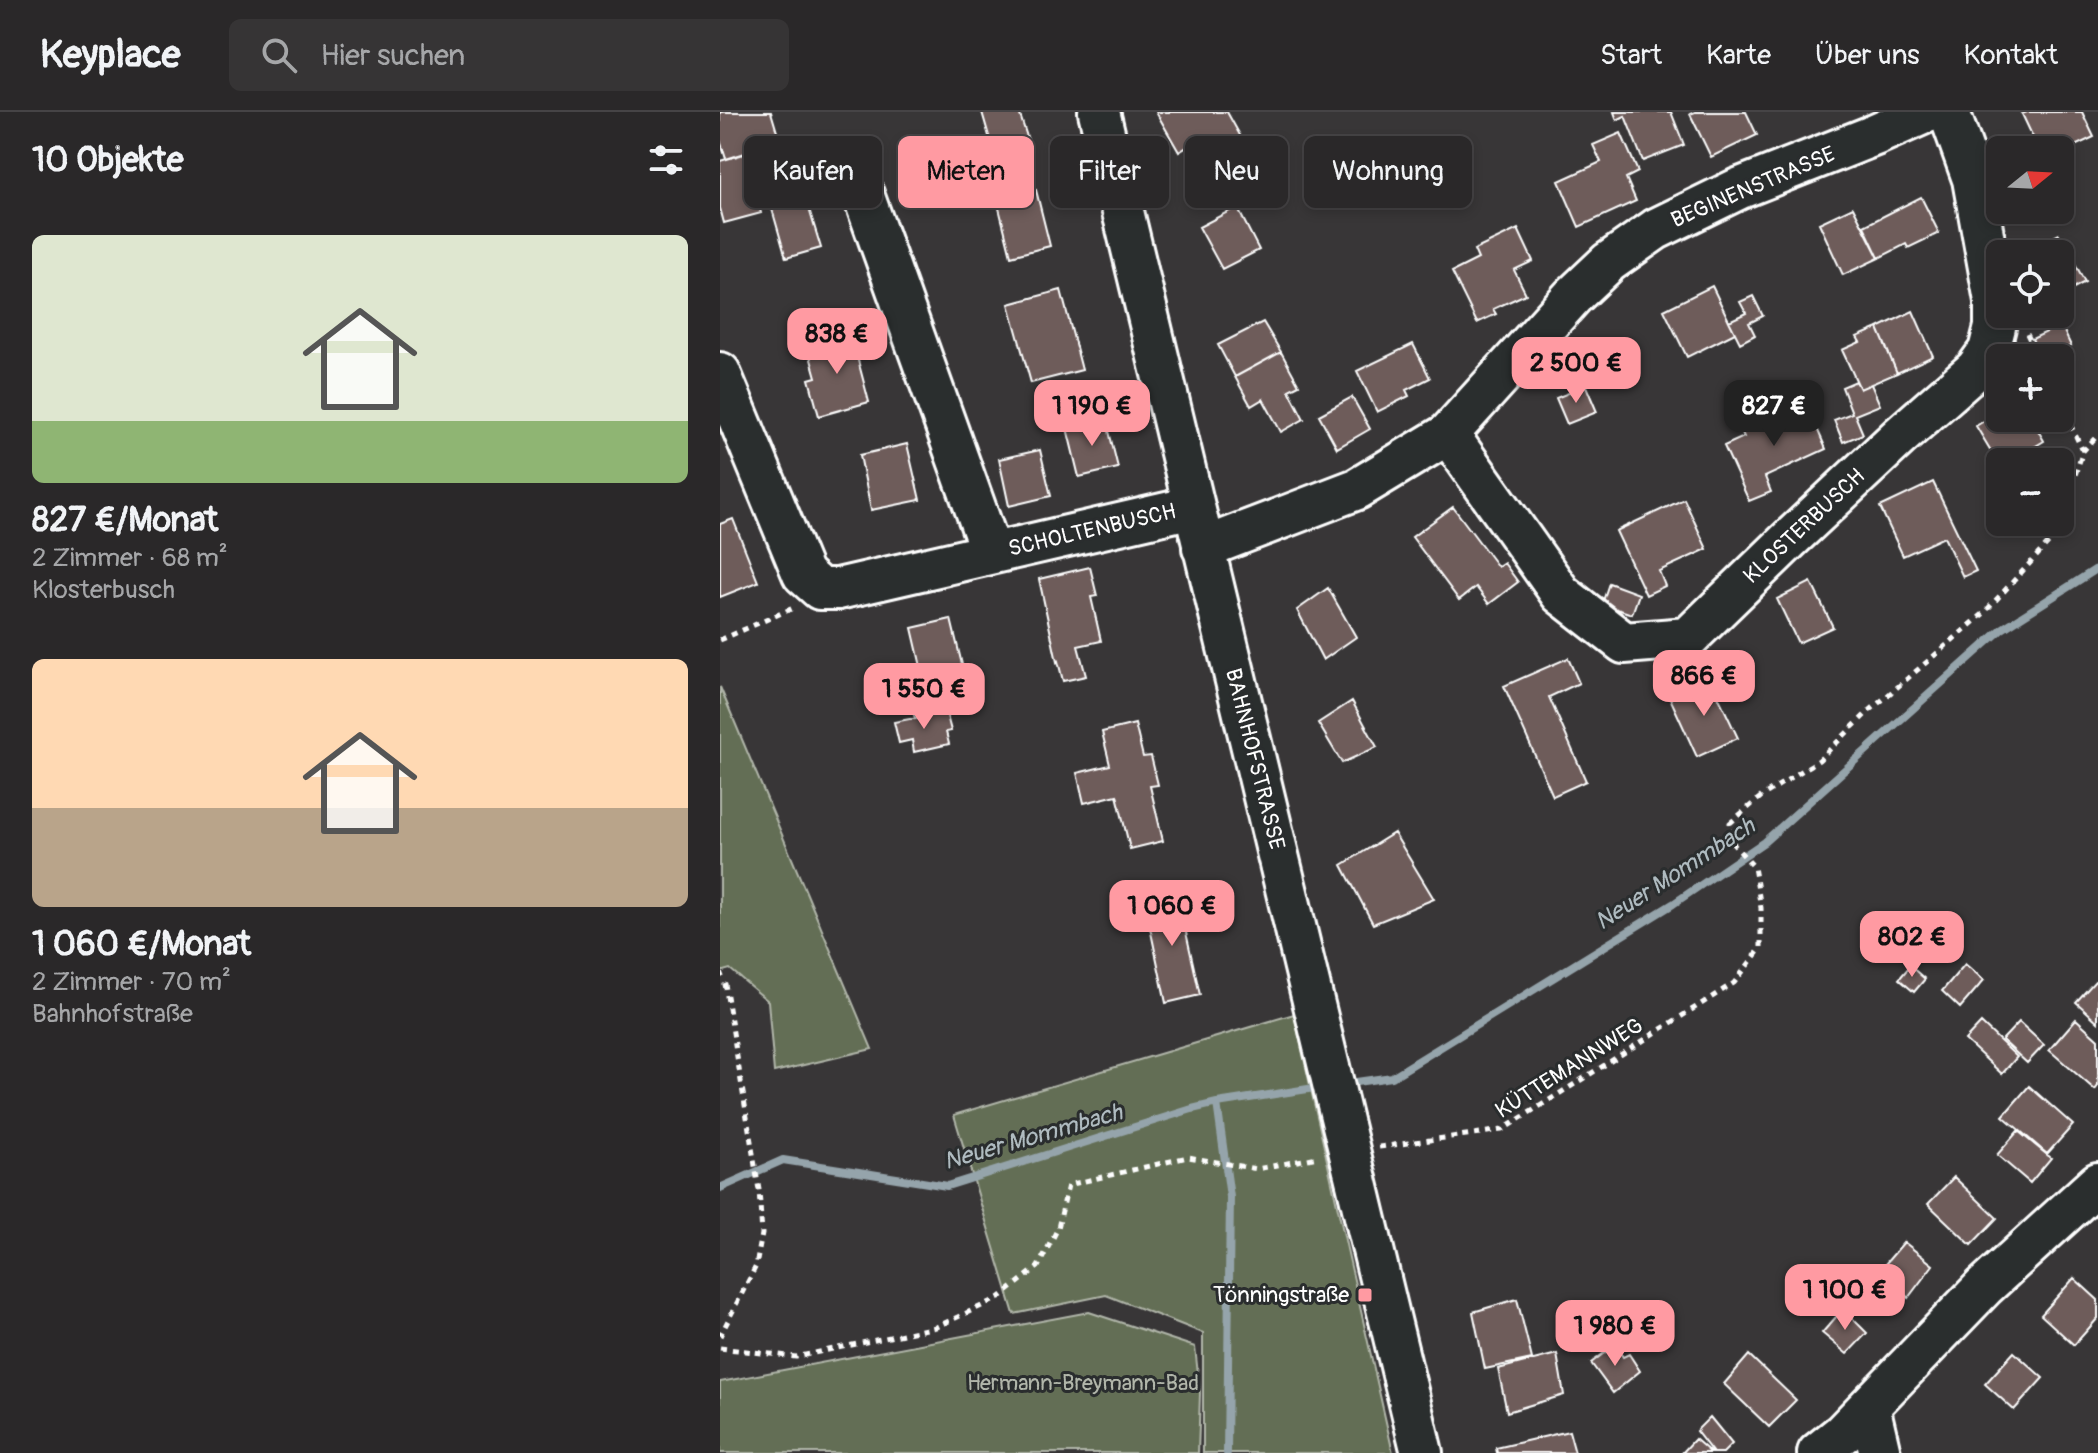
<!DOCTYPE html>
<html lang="de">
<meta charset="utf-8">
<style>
:root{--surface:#2a2829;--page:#363435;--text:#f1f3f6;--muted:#a5a6a8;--line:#464446;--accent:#ff9aa2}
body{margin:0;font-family:Pangolin,sans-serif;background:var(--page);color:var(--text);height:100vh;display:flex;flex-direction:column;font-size:30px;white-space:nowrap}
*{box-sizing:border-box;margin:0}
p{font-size:26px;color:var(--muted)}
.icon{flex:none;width:44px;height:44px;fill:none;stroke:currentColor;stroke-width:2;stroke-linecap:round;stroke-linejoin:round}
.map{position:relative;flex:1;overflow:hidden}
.side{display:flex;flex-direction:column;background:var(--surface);width:720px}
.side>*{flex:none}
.top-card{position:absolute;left:24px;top:24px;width:760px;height:72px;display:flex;gap:16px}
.needle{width:52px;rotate:72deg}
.buttons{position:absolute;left:1266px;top:24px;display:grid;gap:16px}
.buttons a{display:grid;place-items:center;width:88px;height:88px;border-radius:12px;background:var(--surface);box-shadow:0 4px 12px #0003,0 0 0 2px var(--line);font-size:40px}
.price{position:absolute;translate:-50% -68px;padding:0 18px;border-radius:16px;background:var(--accent);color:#111;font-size:26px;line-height:52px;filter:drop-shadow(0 2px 4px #0008)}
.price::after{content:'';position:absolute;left:50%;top:48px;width:24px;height:18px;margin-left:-12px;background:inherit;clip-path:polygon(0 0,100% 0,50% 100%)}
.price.active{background:#222;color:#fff}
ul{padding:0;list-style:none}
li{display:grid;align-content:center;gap:16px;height:424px;padding:0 32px}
li span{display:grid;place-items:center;height:248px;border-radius:12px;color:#555}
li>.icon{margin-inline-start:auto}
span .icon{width:144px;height:144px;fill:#fffc;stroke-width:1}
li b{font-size:34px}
h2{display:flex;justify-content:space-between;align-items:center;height:96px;padding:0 32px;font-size:34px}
.pill{padding:0 28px;border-radius:12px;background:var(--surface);box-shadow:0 4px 12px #0003,0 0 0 2px var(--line);font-size:28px;line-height:72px}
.pill.active{background:var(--accent);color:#111}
header{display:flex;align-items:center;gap:48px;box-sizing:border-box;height:112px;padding:0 40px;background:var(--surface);border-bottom:2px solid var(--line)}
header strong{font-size:38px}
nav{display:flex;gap:44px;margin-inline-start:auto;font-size:28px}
.search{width:560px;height:72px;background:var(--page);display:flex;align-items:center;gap:20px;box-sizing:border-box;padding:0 28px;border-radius:12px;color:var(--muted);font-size:30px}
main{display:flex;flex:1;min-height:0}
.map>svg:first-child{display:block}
.green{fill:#636e54;stroke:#b1b6aa;stroke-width:2}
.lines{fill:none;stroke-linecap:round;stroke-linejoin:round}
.stream{stroke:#95a4ab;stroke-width:8}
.building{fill:#6e5b5a;stroke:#fff;stroke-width:2}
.minor-casing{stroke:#fff;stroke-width:46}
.path{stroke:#fff;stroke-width:5;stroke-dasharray:6 6;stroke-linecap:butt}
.minor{stroke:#2a2d2e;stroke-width:40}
.poi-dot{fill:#ff9aa2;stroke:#2a2d2e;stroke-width:3}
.labels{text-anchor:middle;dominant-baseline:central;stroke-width:6;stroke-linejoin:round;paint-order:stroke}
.street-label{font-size:22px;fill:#fff;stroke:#2a2d2e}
.poi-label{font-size:22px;fill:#fff;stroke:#2a2d2e;text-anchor:end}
.park-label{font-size:22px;fill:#b1b6aa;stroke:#2a2d2e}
.water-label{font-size:24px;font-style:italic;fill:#afbbc0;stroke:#2a2d2e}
</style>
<header>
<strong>Keyplace</strong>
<div class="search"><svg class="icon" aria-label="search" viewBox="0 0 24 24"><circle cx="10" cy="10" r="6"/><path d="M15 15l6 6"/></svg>Hier suchen</div>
<nav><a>Start</a><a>Karte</a><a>Über uns</a><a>Kontakt</a></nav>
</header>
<main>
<section class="side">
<h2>10 Objekte<svg class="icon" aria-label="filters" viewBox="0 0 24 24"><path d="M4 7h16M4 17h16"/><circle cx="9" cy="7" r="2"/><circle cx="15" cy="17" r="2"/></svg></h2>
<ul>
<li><span style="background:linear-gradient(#dfe7d0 75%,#8fb573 0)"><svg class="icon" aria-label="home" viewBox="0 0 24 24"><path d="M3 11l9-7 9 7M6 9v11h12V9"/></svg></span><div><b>827 €/Monat</b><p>2 Zimmer · 68 m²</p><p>Klosterbusch</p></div></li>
<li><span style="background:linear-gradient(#ffd9b3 60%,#b9a48a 0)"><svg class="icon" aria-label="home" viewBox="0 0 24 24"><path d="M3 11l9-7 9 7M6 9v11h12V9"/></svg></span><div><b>1 060 €/Monat</b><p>2 Zimmer · 70 m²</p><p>Bahnhofstraße</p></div></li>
</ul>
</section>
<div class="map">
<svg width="1378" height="1341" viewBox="0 0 1378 1341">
<rect width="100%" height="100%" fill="#383637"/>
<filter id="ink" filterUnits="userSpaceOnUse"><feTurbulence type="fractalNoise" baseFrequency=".0125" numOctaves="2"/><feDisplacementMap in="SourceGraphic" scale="16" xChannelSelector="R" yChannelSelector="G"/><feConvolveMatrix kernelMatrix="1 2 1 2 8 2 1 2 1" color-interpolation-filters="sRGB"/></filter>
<g filter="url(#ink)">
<!-- green -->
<path class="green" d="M0 575 152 937 54 960 48 889 10 857 0 860Z
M574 902 673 1341H483V1221L386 1183 294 1202 234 1003Z
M369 1200 475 1235 480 1281 478 1341H0V1270Z"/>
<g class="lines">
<!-- stream -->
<path class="stream" d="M622 972 672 965 953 792 1044 730 1282 517 1378 456
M497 991 510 1085 507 1341
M0 1076 63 1048 227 1074 472 997 497 991 601 975"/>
</g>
<!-- building -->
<path class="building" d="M0 0H51L60 30 6 47 0 28Z
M262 0H299L308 28 273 38Z
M436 0H507L521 25 476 50 467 35 459 40Z
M894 0H951L964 33 923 49 905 4 897 8Z
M975 0H1026L1037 23 991 45 970 2Z
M1307 0H1362L1374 25 1340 41V38H1319L1302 2Z
M901 21 918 60 906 66 916 89 859 115 839 69 881 50 873 33Z
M24 42 41 101 4 111 0 96V49Z
M316 78 330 134 291 144 277 88Z
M1201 85 1219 121 1188 136 1186 132 1159 146 1144 114Z
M86 87 101 136 66 146 52 97Z
M517 95 539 138 502 157 479 115Z
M1133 95 1159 146 1123 163 1099 111Z
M798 117 813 149 794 158 806 182 773 197 776 202 757 211 732 160 758 147 754 138Z
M1339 122 1365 170 1340 183V142H1302Z
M992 174 1015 221 967 245 944 198Z
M341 178 362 258 311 271 289 192Z
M1033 184 1043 204 1029 211 1035 223 1020 231 1009 209 1026 201 1020 190Z
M1193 199 1213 244 1177 261 1158 216Z
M543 210 561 240 515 265 498 233Z
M1341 213 1351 234 1321 246 1312 227Z
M1158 216 1177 261 1140 277 1122 238 1140 230 1137 225Z
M131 222 149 290 99 304 89 267 96 265 87 233Z
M693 232 710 266 686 278 689 284 657 300 637 259Z
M561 240 579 273 569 278 584 307 561 320 543 287 531 294 515 265Z
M1136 269 1140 277 1151 272 1160 293 1135 303 1143 322 1123 330 1114 308 1132 301 1122 275Z
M866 274 877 300 847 312 836 286Z
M632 285 650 317 617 336 599 303Z
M1085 289 1106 337 1045 365 1051 380 1029 389 1004 334 1024 325 1021 318Z
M1280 299V306H1311L1324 329 1289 350H1280V354L1256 314Z
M386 307 398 356 359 365 347 316Z
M187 332 200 388 151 398 140 343Z
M320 338 331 384 289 394 279 347Z
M1213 370 1256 459 1243 465 1224 425 1183 444 1160 395Z
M964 387 987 437 939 459 945 474 926 483 896 419Z
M733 395 778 455 784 451 798 470 769 492 756 475 739 488 692 425Z
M13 407 38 470 0 485V412Z
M370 455 377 484 371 485 381 529 358 534 366 564 343 569 338 549 337 550 319 467Z
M1091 470 1113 515 1078 531 1057 487Z
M889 471 919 482 912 502 882 492Z
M608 476 636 525 603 548 577 498Z
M231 507 244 561 254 559 260 583 230 590 232 599 195 607 189 580 206 576 192 516Z
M848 546 859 571 829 585 866 669 833 684 784 574Z
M990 567 1018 626 977 645 950 586Z
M632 589 657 635 622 651 598 611Z
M226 600 231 619 226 620 229 632 194 640 192 628 179 631 174 610Z
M415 612 423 645 431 644 438 673 430 674 443 729 410 737 397 683 364 691 357 661 390 653 382 620Z
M674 721 714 787 653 812 622 753Z
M457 780 480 883 446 891 424 787Z
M1245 852 1264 868 1240 896 1222 879Z
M1190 854 1205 867 1194 880 1179 867Z
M1375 869 1378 871V910L1356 890Z
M1356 907 1378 927V974L1375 978 1329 938Z
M1299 910 1324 933 1307 951 1282 928Z
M1261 911 1297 945 1282 962 1245 928Z
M1309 974 1353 1013 1327 1042 1283 1004Z
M1298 1019 1331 1046 1310 1071 1277 1043Z
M1234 1065 1277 1106 1251 1133 1208 1092Z
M1184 1130 1213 1153 1188 1186 1160 1158Z
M1354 1166 1378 1188V1206L1354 1233 1321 1203Z
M797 1187 812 1247 765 1257 753 1200Z
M1123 1197 1147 1221 1127 1242 1102 1221Z
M895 1233 903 1245 909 1242 920 1259 893 1281 871 1251Z
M1294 1240 1323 1266 1294 1298 1265 1272Z
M837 1242 844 1283 787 1300 778 1257Z
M1029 1243 1076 1288 1049 1315 1004 1272Z
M990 1305 1012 1332 1003 1341H993L976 1319Z
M849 1319 855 1341H777L776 1336Z
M975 1327 991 1341H962Z"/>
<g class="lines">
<!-- minor casing -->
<g class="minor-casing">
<path id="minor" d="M379 0 702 1341
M134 57 271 440
M0 261 83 462 100 477H118L473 395
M728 322 841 482 904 531 968 526 1069 428 1180 324 1256 257 1269 239 1275 215V189L1253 67 1229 0
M483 436 637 377 728 322 853 184 889 150 936 117 1018 77 1155 23 1207 0
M1149 1294 1160 1341
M1098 1341 1123 1321 1264 1175 1378 1071"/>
</g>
<!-- path -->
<path class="path" d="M1307 222 1319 246
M1340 291 1363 339
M1340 408 1363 339 1378 323
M0 528 73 496
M0 860 5 872 39 1078 42 1122 36 1154 0 1224
M659 1035 782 1018 1014 871 1041 836V796L1034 755 1014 733 1010 711 1042 684 1099 648 1147 601 1263 502 1335 424 1339 410
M0 1236 76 1245 216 1215 279 1186 318 1155 338 1116 348 1073 468 1045 537 1057 598 1045"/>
<!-- minor -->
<use href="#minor" class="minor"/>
</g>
</g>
<!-- markers -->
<rect class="poi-dot" x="637" y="1175" width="16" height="16" rx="4"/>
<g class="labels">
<!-- street labels -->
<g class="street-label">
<text transform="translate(1033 75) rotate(-23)">BEGINENSTRASSE</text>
<text transform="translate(1084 414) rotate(-43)">KLOSTERBUSCH</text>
<text transform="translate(372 418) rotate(-13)">SCHOLTENBUSCH</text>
<text transform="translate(535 647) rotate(76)">BAHNHOFSTRASSE</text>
<text transform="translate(849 956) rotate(-32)">KÜTTEMANNWEG</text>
</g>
<!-- poi labels -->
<g class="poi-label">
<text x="629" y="1183">Tönningstraße</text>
</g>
<!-- park labels -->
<g class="park-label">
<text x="363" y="1271">Hermann-Breymann-Bad</text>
</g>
<!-- water labels -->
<g class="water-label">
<text transform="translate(955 762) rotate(-33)">Neuer Mommbach</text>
<text transform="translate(313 1025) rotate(-16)">Neuer Mommbach</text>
</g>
</g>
</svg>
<div class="buttons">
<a><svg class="needle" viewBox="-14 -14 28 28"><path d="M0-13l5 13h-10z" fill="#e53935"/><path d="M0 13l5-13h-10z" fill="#a5a6a8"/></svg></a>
<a><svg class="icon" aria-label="locate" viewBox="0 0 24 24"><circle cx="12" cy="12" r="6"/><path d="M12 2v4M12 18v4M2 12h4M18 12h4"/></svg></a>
<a>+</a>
<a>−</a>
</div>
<b class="price" style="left:117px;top:264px">838 €</b>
<b class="price" style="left:856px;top:293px">2 500 €</b>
<b class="price" style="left:372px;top:336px">1 190 €</b>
<b class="price active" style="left:1054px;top:336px">827 €</b>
<b class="price" style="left:984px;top:606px">866 €</b>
<b class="price" style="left:204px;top:619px">1 550 €</b>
<b class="price" style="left:452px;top:836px">1 060 €</b>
<b class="price" style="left:1192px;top:867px">802 €</b>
<b class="price" style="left:1125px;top:1220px">1 100 €</b>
<b class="price" style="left:895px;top:1256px">1 980 €</b>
<div class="top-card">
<a class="pill">Kaufen</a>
<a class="pill active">Mieten</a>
<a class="pill">Filter</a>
<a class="pill">Neu</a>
<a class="pill">Wohnung</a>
</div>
</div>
</main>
